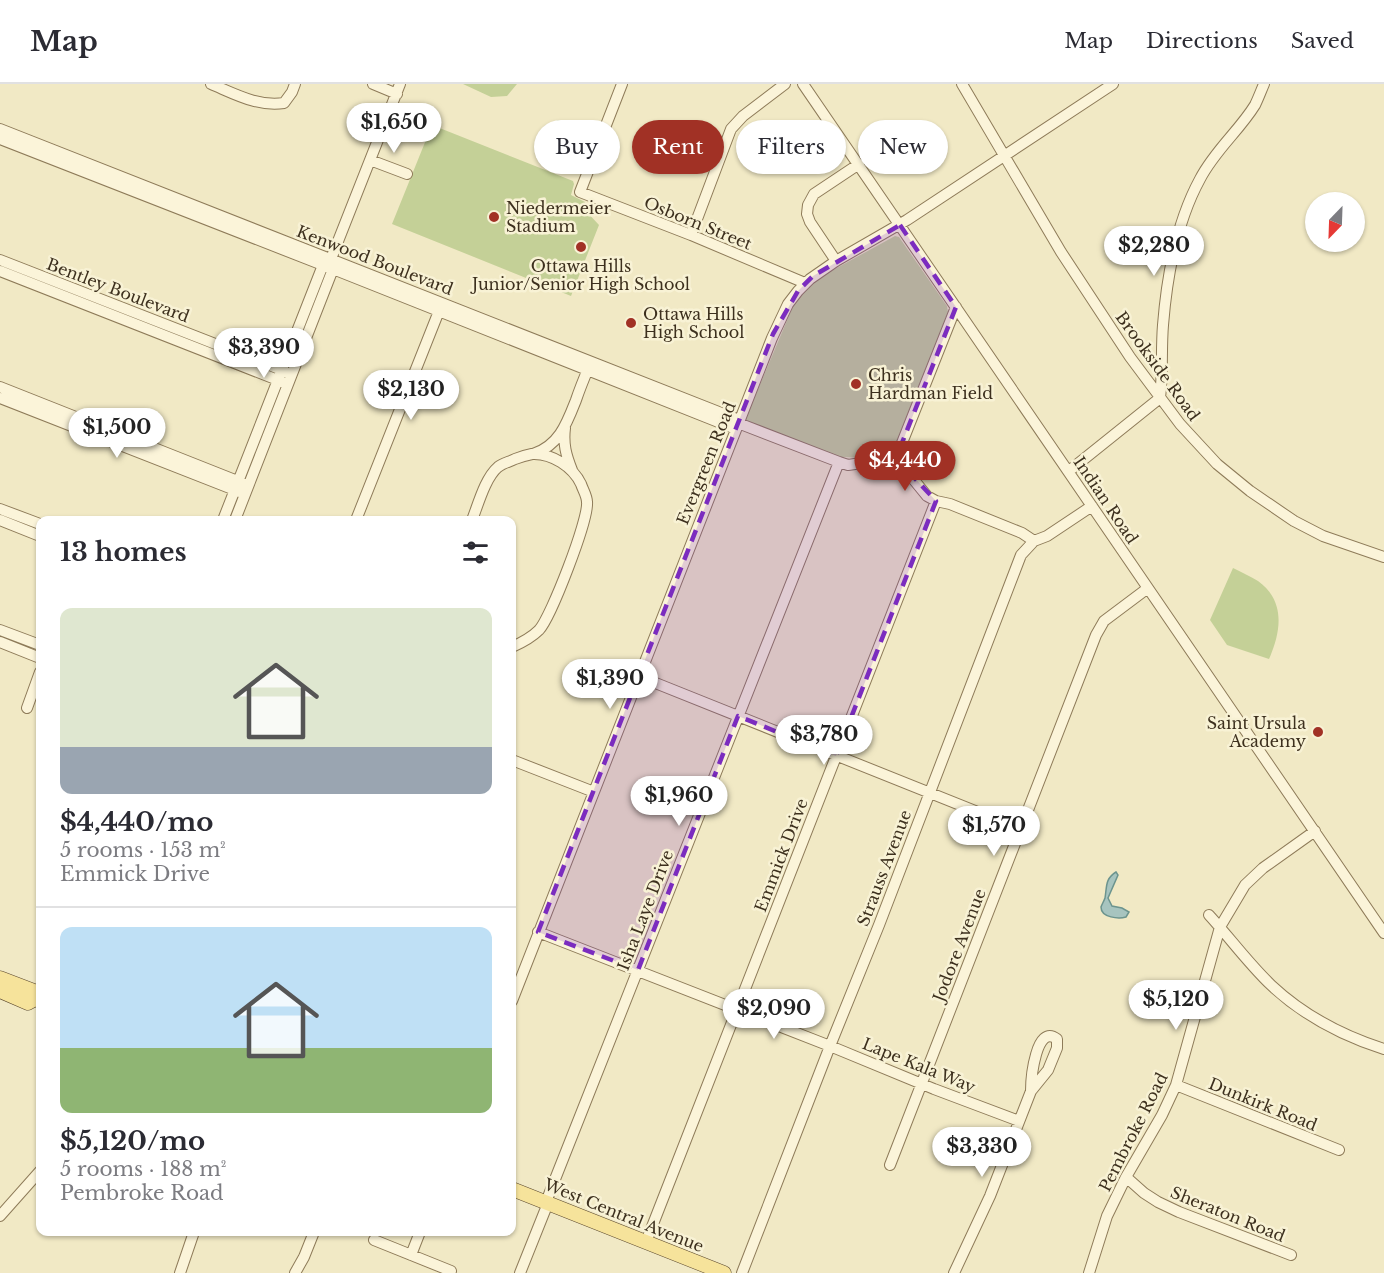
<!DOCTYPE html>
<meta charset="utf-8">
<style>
:root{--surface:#fff;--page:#f2f2f3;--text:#2b2b33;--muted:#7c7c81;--line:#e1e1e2;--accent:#a13125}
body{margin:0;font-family:"Libre Baskerville",serif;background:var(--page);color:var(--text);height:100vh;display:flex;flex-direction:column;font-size:22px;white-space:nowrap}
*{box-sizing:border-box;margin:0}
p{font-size:20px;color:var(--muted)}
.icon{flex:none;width:33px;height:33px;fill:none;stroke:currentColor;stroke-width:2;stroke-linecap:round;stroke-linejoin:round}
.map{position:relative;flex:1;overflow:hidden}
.details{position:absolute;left:36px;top:432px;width:480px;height:720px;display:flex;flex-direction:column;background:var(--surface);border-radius:12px;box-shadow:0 2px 4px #0004}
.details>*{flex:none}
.banner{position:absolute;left:534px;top:36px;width:570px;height:54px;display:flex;gap:12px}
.needle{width:39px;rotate:203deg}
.controls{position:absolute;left:1305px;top:108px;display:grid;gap:12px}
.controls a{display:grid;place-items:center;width:60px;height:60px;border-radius:50%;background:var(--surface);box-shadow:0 2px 4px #0004;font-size:30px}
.price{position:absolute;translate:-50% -51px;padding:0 14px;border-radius:21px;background:#fff;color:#222;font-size:20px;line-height:39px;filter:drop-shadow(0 2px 3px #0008)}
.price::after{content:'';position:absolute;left:50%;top:36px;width:18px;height:14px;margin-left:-9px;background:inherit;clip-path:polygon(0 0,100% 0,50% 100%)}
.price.active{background:var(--accent);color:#fff}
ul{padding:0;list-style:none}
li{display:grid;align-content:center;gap:12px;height:318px;padding:0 24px}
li+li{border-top:2px solid var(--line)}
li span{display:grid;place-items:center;height:186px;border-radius:12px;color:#555}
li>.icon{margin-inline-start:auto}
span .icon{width:108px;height:108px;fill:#fffc;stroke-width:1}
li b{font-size:26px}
h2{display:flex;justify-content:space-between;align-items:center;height:72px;padding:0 24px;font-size:26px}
.chip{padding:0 21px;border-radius:27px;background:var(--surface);box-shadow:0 2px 4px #0004;font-size:21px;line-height:54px}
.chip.active{background:var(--accent);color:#fff}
header{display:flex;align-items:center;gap:36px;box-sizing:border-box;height:84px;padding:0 30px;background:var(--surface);border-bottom:2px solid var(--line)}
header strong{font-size:28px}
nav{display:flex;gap:33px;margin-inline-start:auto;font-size:21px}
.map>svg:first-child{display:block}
.green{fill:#c4d097}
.water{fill:#a7c4bf;stroke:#6c948e;stroke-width:1.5}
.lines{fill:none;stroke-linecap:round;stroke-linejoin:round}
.minor-casing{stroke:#8e7b59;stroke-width:12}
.major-casing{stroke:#5b482e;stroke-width:15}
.minor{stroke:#fbf4d9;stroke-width:10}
.major{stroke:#f6e39b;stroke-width:14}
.marked{fill:#7b2cbf;fill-opacity:0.2;stroke:#7b2cbf;stroke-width:4.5;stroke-dasharray:12 8;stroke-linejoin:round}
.poi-dot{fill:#a13125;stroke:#f8f2d5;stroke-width:2}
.labels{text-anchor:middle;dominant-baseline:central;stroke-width:5;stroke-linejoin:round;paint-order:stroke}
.poi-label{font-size:16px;fill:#3d301e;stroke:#f8f2d5;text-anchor:start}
.street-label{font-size:16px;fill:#3d301e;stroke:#f8f2d5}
</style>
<header>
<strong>Map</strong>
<nav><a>Map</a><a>Directions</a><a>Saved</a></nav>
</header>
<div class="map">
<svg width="1384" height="1189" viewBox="0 0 1384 1189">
<rect width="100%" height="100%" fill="#f1e9c5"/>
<!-- green -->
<path class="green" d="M463 0H517L507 12 491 13Z
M558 36 566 37 592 46 580 79 569 84C554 78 546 77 539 62L547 42Z
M432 41 573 97 574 100 571 111 585 118V126L599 141 571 212 392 140Z
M895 152 899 153 947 222 948 228 892 369 868 374 839 373 745 336 796 215 813 197Z
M1233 484C1241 488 1250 492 1258 497 1286 517 1281 548 1269 575L1227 561 1210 536Z"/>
<!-- water -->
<path class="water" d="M1116 788 1118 791 1108 814 1112 822 1122 824 1129 828 1126 833C1119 835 1101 834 1101 823 1102 820 1104 817 1105 814 1107 802 1105 795 1116 788Z"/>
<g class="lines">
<!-- minor casing -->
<g class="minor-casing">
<path id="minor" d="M211 0C235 10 258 23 284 19L292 8 295 0
M373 0 397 10
M622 0 580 108 691 151 805 199
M803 0 1384 849
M962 0 1061 168 1130 273 1180 340 1217 380 1250 407 1294 437 1323 452 1384 473
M0 45 739 336
M0 55 333 185 736 345
M370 76 407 90
M691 151 731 45 743 32 785 0
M0 176 292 290
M836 177 810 138 807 130 808 121 814 110 859 80
M0 187 288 300
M0 303 245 400
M0 314 240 408
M738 339 839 378 848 381 896 374
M565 344C563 360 566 371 572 386
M533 370C559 362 567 339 576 316 580 304 585 292 590 280
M896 374 927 412 936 417 950 420 1022 449 1034 457
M896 374 956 223
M1069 387 1160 314C1163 290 1161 265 1163 241 1167 191 1176 139 1200 95 1215 66 1239 47 1255 21 1258 15 1261 7 1264 0
M0 425 40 440
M0 436 40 452
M223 436 323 181 331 175 400 0
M235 436 333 185 332 180
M356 436 441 222
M472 436C478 421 485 394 498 383 503 379 509 378 515 375 520 373 527 371 532 370 552 369 573 383 581 400 583 406 587 412 587 418 589 435 551 533 539 546 531 554 521 559 512 563
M0 546 40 561
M0 558 40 574
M638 592 1020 745
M27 624 40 588
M512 676 594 708
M1209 831C1230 854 1248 879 1271 901 1302 930 1343 952 1384 965
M538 848 830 962 934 1005 1019 1037
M512 917 772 254 788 220 798 207 810 195 836 177 907 136 1113 0
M1176 1001 1339 1066
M890 1081 1096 551 1104 537 1148 504
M1126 1093 1144 1109 1158 1118 1179 1128 1291 1171
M546 1118 839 378
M0 1132 40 1087
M374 1156 451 1187
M646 1158 936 417
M411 1171 420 1148
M180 1189 194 1148
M295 1189 304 1173 314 1148
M520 1189 548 1119
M742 1189 830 962 879 841 1021 471 1034 457 1047 452 1092 422
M954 1189 990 1112 1031 1007 1048 986 1057 964V955C1036 939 1031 994 1031 1007
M1089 1189 1107 1132 1126 1093 1162 1031 1176 1001 1220 843 1245 801 1263 784 1315 747"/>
</g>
<!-- major casing -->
<g class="major-casing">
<path id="major" d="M0 894 34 907 35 915
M0 907 28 919 35 915 40 917
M512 1105 724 1189"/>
</g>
<!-- minor -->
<use href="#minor" class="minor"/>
<!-- major -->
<use href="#major" class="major"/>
</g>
<!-- marked area -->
<path class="marked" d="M900 141 956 223 896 374 936 417 836 672 738 632 638 886 538 848 773 250 798 207 813 192Z"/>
<!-- markers -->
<g class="poi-dot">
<circle cx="494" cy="133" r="6"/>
<circle cx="581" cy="163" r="6"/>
<circle cx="631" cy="239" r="6"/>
<circle cx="856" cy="300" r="6"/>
<circle cx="1318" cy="648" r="6"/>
</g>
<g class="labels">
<!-- poi labels -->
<g class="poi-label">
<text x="506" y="124">Niedermeier<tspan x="506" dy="18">Stadium</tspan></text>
<text x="581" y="182" text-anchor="middle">Ottawa Hills<tspan x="581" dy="18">Junior/Senior High School</tspan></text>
<text x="643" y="230">Ottawa Hills<tspan x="643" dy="18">High School</tspan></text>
<text x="868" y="291">Chris<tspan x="868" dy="18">Hardman Field</tspan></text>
<text x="1306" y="639" text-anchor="end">Saint Ursula<tspan x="1306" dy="18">Academy</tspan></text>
</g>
<!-- street labels -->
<g class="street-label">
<text transform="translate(698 139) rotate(22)">Osborn Street</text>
<text transform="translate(375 176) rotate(21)">Kenwood Boulevard</text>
<text transform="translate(118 206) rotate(21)">Bentley Boulevard</text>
<text transform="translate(1158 282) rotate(54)">Brookside Road</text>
<text transform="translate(706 379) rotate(-68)">Evergreen Road</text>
<text transform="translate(1106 416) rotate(56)">Indian Road</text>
<text transform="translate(781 771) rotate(-69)">Emmick Drive</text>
<text transform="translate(884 784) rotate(-69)">Strauss Avenue</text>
<text transform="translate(645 826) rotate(-69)">Isha Laye Drive</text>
<text transform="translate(959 861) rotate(-69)">Jodore Avenue</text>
<text transform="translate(919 981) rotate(22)">Lape Kala Way</text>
<text transform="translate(1263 1020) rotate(22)">Dunkirk Road</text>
<text transform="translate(1133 1048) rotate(-63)">Pembroke Road</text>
<text transform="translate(1228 1130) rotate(22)">Sheraton Road</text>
<text transform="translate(624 1131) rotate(22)">West Central Avenue</text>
</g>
</g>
</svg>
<div class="controls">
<a><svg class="needle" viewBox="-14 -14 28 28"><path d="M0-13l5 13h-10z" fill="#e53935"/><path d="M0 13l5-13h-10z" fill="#7c7c81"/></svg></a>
</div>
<b class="price" style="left:394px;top:70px">$1,650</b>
<b class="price" style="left:1154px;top:193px">$2,280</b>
<b class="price" style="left:264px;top:295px">$3,390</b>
<b class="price" style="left:411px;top:337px">$2,130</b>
<b class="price" style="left:117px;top:375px">$1,500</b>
<b class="price active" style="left:905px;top:408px">$4,440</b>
<b class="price" style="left:610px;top:626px">$1,390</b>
<b class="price" style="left:824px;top:682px">$3,780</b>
<b class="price" style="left:679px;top:743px">$1,960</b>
<b class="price" style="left:994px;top:773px">$1,570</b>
<b class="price" style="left:1176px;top:947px">$5,120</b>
<b class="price" style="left:774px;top:956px">$2,090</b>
<b class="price" style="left:982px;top:1094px">$3,330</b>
<div class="banner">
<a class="chip">Buy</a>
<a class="chip active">Rent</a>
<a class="chip">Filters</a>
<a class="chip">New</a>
</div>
<section class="details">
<h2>13 homes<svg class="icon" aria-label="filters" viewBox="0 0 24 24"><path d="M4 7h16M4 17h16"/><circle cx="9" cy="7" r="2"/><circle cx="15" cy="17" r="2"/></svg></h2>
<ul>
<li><span style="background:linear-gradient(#dfe7d0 75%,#9aa5b1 0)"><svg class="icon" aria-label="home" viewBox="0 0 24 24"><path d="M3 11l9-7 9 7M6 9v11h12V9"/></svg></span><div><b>$4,440/mo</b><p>5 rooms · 153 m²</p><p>Emmick Drive</p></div></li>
<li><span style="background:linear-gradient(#bfe0f5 65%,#8fb573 0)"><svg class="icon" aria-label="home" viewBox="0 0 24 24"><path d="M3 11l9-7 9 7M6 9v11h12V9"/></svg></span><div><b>$5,120/mo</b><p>5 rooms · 188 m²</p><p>Pembroke Road</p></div></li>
</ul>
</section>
</div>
